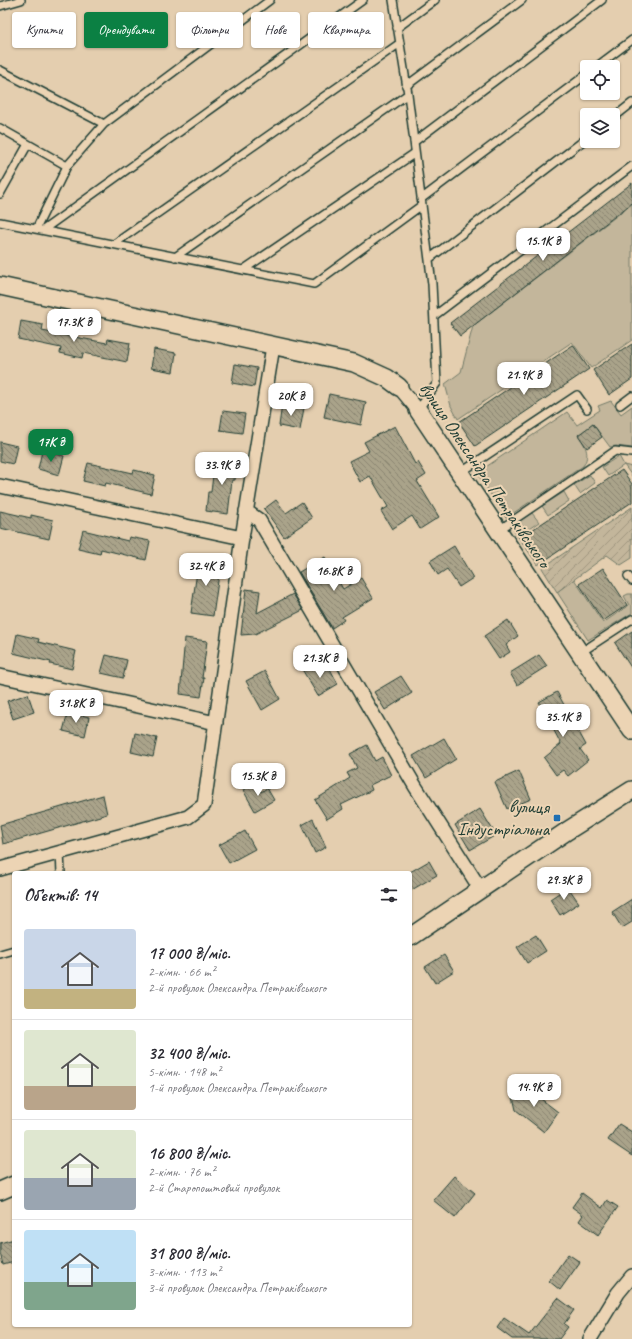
<!DOCTYPE html>
<html lang="uk">
<meta charset="utf-8">
<style>
:root{--surface:#fff;--page:#f7f7f7;--text:#2b2b33;--muted:#7c7c81;--line:#e1e1e2;--accent:#0b8043}
body{margin:0;font-family:Caveat,sans-serif;background:var(--page);color:var(--text);height:100vh;display:flex;flex-direction:column;font-size:15px;white-space:nowrap}
*{box-sizing:border-box;margin:0}
p{font-size:13px;color:var(--muted)}
.icon{flex:none;width:22px;height:22px;fill:none;stroke:currentColor;stroke-width:2;stroke-linecap:round;stroke-linejoin:round}
.map{position:relative;flex:1;overflow:hidden}
.panel{position:absolute;left:12px;top:871px;width:400px;height:456px;display:flex;flex-direction:column;background:var(--surface);border-radius:4px;box-shadow:0 1px 3px #0004}
.panel>*{flex:none}
.hud{position:absolute;left:12px;top:12px;width:400px;height:36px;display:flex;gap:8px}
.fabs{position:absolute;left:580px;top:60px;display:grid;gap:8px}
.fabs a{display:grid;place-items:center;width:40px;height:40px;border-radius:4px;background:var(--surface);box-shadow:0 1px 3px #0004;font-size:20px}
.price{position:absolute;translate:-50% -34px;padding:0 9px;border-radius:8px;background:#fff;color:#222;font-size:13px;line-height:26px;filter:drop-shadow(0 1px 2px #0008)}
.price::after{content:'';position:absolute;left:50%;top:24px;width:12px;height:9px;margin-left:-6px;background:inherit;clip-path:polygon(0 0,100% 0,50% 100%)}
.price.active{background:var(--accent);color:#fff}
ul{padding:0;list-style:none}
li{display:flex;align-items:center;gap:12px;height:100px;padding:0 12px}
li+li{border-top:1px solid var(--line)}
li span{display:grid;place-items:center;flex:none;width:112px;height:80px;border-radius:4px;color:#555}
li>.icon{margin-inline-start:auto}
span .icon{width:48px;height:48px;fill:#fffc;stroke-width:1}
li b{font-size:17px}
h2{display:flex;justify-content:space-between;align-items:center;height:48px;padding:0 12px;font-size:17px}
.chip{padding:0 14px;border-radius:4px;background:var(--surface);box-shadow:0 1px 3px #0004;font-size:14px;line-height:36px}
.chip.active{background:var(--accent);color:#fff}
.map>svg:first-child{display:block}
.green{fill:#c3b69b;stroke:#717a68}
.garden{fill:url(#garden-furrows);stroke:#717a68}
.building{fill:url(#building-back-hatch);stroke:#1f3d34}
.lines{fill:none;stroke-linecap:round;stroke-linejoin:round}
.service-casing{stroke:#1f3d34;stroke-width:10}
.minor-casing{stroke:#1f3d34;stroke-width:16}
.tertiary-casing{stroke:#1f3d34;stroke-width:20}
.service{stroke:#ecd4b4;stroke-width:7}
.minor{stroke:#ecd4b4;stroke-width:13}
.tertiary{stroke:#ecd4b4;stroke-width:17}
.poi-dot{fill:#1f6fb2;stroke:#ecd4b4;stroke-width:1.5}
.labels{text-anchor:middle;dominant-baseline:central;stroke-width:4;stroke-linejoin:round;paint-order:stroke}
.street-label{font-size:19px;fill:#1f3d34;stroke:#ecd4b4}
.poi-label{font-size:19px;fill:#1f3d34;stroke:#ecd4b4;text-anchor:end}
</style>
<div class="map">
<svg width="632" height="1339" viewBox="0 0 632 1339">
<defs>
<pattern id="garden-furrows" width="10" height="10" patternUnits="userSpaceOnUse"><rect width="10" height="10" fill="#c3b69b"/><path d="M-1 1l2-2M0 10L10 0M9 11l2-2" fill="none" stroke="#9e957f"/></pattern>
<pattern id="building-back-hatch" width="6" height="6" patternUnits="userSpaceOnUse"><rect width="6" height="6" fill="#aaa38a"/><path d="M-1 5l2 2M0 0l6 6M5-1l2 2" fill="none" stroke="#8a8672"/></pattern>
</defs>
<rect width="100%" height="100%" fill="#e4ceaf"/>
<filter id="ink" filterUnits="userSpaceOnUse"><feTurbulence type="fractalNoise" baseFrequency=".025" numOctaves="2"/><feDisplacementMap in="SourceGraphic" scale="8" xChannelSelector="R" yChannelSelector="G"/><feConvolveMatrix kernelMatrix="1 2 1 2 8 2 1 2 1" color-interpolation-filters="sRGB"/></filter>
<g filter="url(#ink)">
<!-- green -->
<path class="green" d="M632 204V340L591 368 572 342 458 419 451 406 445 384 461 372 473 326Z
M611 401 621 414 632 406V448L616 446 610 447 593 424 578 435C585 445 591 454 583 466L506 518 477 473 567 412 577 425 600 410 598 406Z
M619 456 624 465 632 467V476L624 465 608 476 602 467Z
M590 475 595 483 580 494 574 485Z
M564 492 569 501 548 515 542 506Z
M532 513 539 522 523 533 542 562 538 565 514 531 516 523Z
M574 579 603 623 629 605 624 596 628 594H632V613L588 640 557 592Z"/>
<!-- garden -->
<path class="garden" d="M632 507V558L621 565 607 555 557 592 542 568Z"/>
<!-- building -->
<path class="building" d="M632 183V203L460 336 450 323Z
M21 321 43 325 42 331 107 343 108 339 130 343 127 362 83 353 82 358 60 353 61 348 18 339Z
M632 344V379L609 395 593 370Z
M573 345 589 369 475 446 459 422Z
M154 349 176 353 173 372 151 368Z
M235 364 257 368 254 387 232 383Z
M329 394 366 402 361 425 324 417Z
M282 404 304 408 300 430 279 426Z
M223 411 245 414 242 433 220 430Z
M593 424 602 437 587 448 578 435Z
M395 426 415 464 418 462 426 475 417 481 439 517 420 529 412 516 392 529 381 511 388 507 370 476 360 482 349 461 369 451 364 442Z
M0 442 17 446 13 464 0 461Z
M42 451 64 456 59 475 38 469Z
M215 459 237 461 235 480H232L228 514 206 511 208 492H211Z
M88 463 133 473 134 470 155 475 151 494 106 483 105 486 83 481Z
M622 470 632 484V502L544 561 526 534Z
M276 500 286 513 302 502 312 518 284 537 264 509Z
M0 511 31 518V515L53 520 49 539 0 528Z
M83 530 128 541 129 537 150 541 146 560 101 549 100 554 78 549Z
M454 546 473 578 459 587 447 569 438 575 430 561Z
M325 557 343 589 361 578 373 598 342 617 344 620 332 628 299 572Z
M199 558 221 560 213 616 191 613Z
M603 568 627 605 603 621 579 584Z
M246 589 260 591 257 613 293 594 303 610 255 634 241 635Z
M508 620 518 636 506 645 510 652 499 659 484 636Z
M632 631V669L615 643Z
M17 634 39 639 38 642 76 651 72 669 50 664 51 662 13 653Z
M185 638 207 641 202 678H204L201 697 180 694Z
M106 655 127 660 123 678 101 673Z
M539 655 547 666 517 685 510 673Z
M318 662 323 670 329 667 338 684 318 696 303 671Z
M265 671 280 699 262 710 246 681Z
M401 676 412 693 385 710 374 692Z
M557 692 586 745 580 749 588 760 568 776 563 770 556 775 544 758 561 744 539 702Z
M28 694 34 712 13 719 7 701Z
M68 712 89 717 85 736 63 731Z
M135 733 157 738 153 757 131 752Z
M444 738 456 759 426 778 413 756Z
M367 745 375 761 382 757 391 775 370 785 372 790 341 805 343 809 327 819 315 800 350 778 347 773 357 768 350 754Z
M519 771 531 799 507 809 495 782Z
M255 783 261 792 267 788 274 800 255 811 243 790Z
M103 795 107 814 3 844 0 825Z
M480 809 496 835 470 850 455 825Z
M313 819 326 847 315 853 302 825Z
M245 831 255 849 229 863 219 845Z
M429 861 437 875 410 891V872Z
M568 887 579 903 560 915 550 899Z
M632 899V922L622 928 612 912Z
M536 935 546 951 527 963 517 947Z
M444 955 454 971 435 983 425 967Z
M523 1085 558 1112 544 1132 516 1110 513 1097Z
M619 1124 632 1132V1156L608 1140Z
M454 1176 475 1193 455 1218 433 1200Z
M582 1193 602 1208 607 1200 618 1207 598 1235 579 1221 583 1215 572 1207Z
M14 1239V1262L3 1265 0 1253V1243Z
M568 1254 580 1262 560 1290 549 1281Z
M558 1298 574 1310 564 1324 568 1327 559 1339H512L497 1328 504 1318 529 1335Z"/>
<g class="lines">
<!-- service casing -->
<g class="service-casing">
<path id="service" d="M393 0 408 94 432 284 437 383 418 410
M0 6 21 0
M397 28 435 0
M596 67 632 40
M0 70 104 124 270 0
M406 86 522 0
M613 118 632 103
M0 128 67 166
M414 142 602 0
M0 194 28 144
M421 199 587 74
M0 222 314 284 422 205
M36 229 67 166 104 124
M43 230 363 0
M114 244 400 43
M175 257 408 94
M429 259 587 138
M243 270 415 153
M434 316 632 166
M620 405 632 396
M460 473 577 395 587 409
M499 530 615 451 632 453
M628 576 632 581
M580 653 632 619
M60 852 61 873
M0 954 14 950"/>
</g>
<!-- minor casing -->
<g class="minor-casing">
<path id="minor" d="M399 387 418 410
M0 486 242 538
M246 511 259 520 415 786 481 890
M0 676 216 723
M0 869 188 817 204 805 242 538 273 346
M590 1339 618 1293 632 1276"/>
</g>
<!-- tertiary casing -->
<g class="tertiary-casing">
<path id="tertiary" d="M0 286 354 363 387 378 399 387
M418 410 632 731
M410 937 567 831 632 790
M0 1191 14 1185"/>
</g>
<!-- service -->
<use href="#service" class="service"/>
<!-- minor -->
<use href="#minor" class="minor"/>
<!-- tertiary -->
<use href="#tertiary" class="tertiary"/>
</g>
</g>
<!-- markers -->
<rect class="poi-dot" x="553" y="814" width="8" height="8" rx="2"/>
<g class="labels">
<!-- street labels -->
<g class="street-label">
<text transform="translate(485 475) rotate(56)">вулиця Олександра Петраківського</text>
</g>
<!-- poi labels -->
<g class="poi-label">
<text x="549" y="807">вулиця<tspan x="549" dy="22">Індустріальна</tspan></text>
</g>
</g>
</svg>
<div class="fabs">
<a><svg class="icon" aria-label="locate" viewBox="0 0 24 24"><circle cx="12" cy="12" r="6"/><path d="M12 2v4M12 18v4M2 12h4M18 12h4"/></svg></a>
<a><svg class="icon" aria-label="layers" viewBox="0 0 24 24"><path d="M12 4l9 5-9 5-9-5zM3 14l9 5 9-5"/></svg></a>
</div>
<b class="price" style="left:543px;top:262px">15.1K ₴</b>
<b class="price" style="left:74px;top:343px">17.3K ₴</b>
<b class="price" style="left:524px;top:396px">21.9K ₴</b>
<b class="price" style="left:291px;top:417px">20K ₴</b>
<b class="price active" style="left:51px;top:463px">17K ₴</b>
<b class="price" style="left:222px;top:486px">33.9K ₴</b>
<b class="price" style="left:206px;top:587px">32.4K ₴</b>
<b class="price" style="left:334px;top:592px">16.8K ₴</b>
<b class="price" style="left:320px;top:679px">21.3K ₴</b>
<b class="price" style="left:76px;top:724px">31.8K ₴</b>
<b class="price" style="left:563px;top:738px">35.1K ₴</b>
<b class="price" style="left:258px;top:797px">15.3K ₴</b>
<b class="price" style="left:564px;top:901px">29.3K ₴</b>
<b class="price" style="left:534px;top:1108px">14.9K ₴</b>
<div class="hud">
<a class="chip">Купити</a>
<a class="chip active">Орендувати</a>
<a class="chip">Фільтри</a>
<a class="chip">Нове</a>
<a class="chip">Квартира</a>
</div>
<section class="panel">
<h2>Об’єктів: 14<svg class="icon" aria-label="filters" viewBox="0 0 24 24"><path d="M4 7h16M4 17h16"/><circle cx="9" cy="7" r="2"/><circle cx="15" cy="17" r="2"/></svg></h2>
<ul>
<li><span style="background:linear-gradient(#c9d6e8 75%,#c2b280 0)"><svg class="icon" aria-label="home" viewBox="0 0 24 24"><path d="M3 11l9-7 9 7M6 9v11h12V9"/></svg></span><div><b>17 000 ₴/міс.</b><p>2-кімн. · 66 m²</p><p>2-й провулок Олександра Петраківського</p></div></li>
<li><span style="background:linear-gradient(#dfe7d0 70%,#b9a48a 0)"><svg class="icon" aria-label="home" viewBox="0 0 24 24"><path d="M3 11l9-7 9 7M6 9v11h12V9"/></svg></span><div><b>32 400 ₴/міс.</b><p>5-кімн. · 148 m²</p><p>1-й провулок Олександра Петраківського</p></div></li>
<li><span style="background:linear-gradient(#dfe7d0 60%,#9aa5b1 0)"><svg class="icon" aria-label="home" viewBox="0 0 24 24"><path d="M3 11l9-7 9 7M6 9v11h12V9"/></svg></span><div><b>16 800 ₴/міс.</b><p>2-кімн. · 76 m²</p><p>2-й Старопоштовий провулок</p></div></li>
<li><span style="background:linear-gradient(#bfe0f5 65%,#7fa58c 0)"><svg class="icon" aria-label="home" viewBox="0 0 24 24"><path d="M3 11l9-7 9 7M6 9v11h12V9"/></svg></span><div><b>31 800 ₴/міс.</b><p>3-кімн. · 113 m²</p><p>3-й провулок Олександра Петраківського</p></div></li>
</ul>
</section>
</div>
